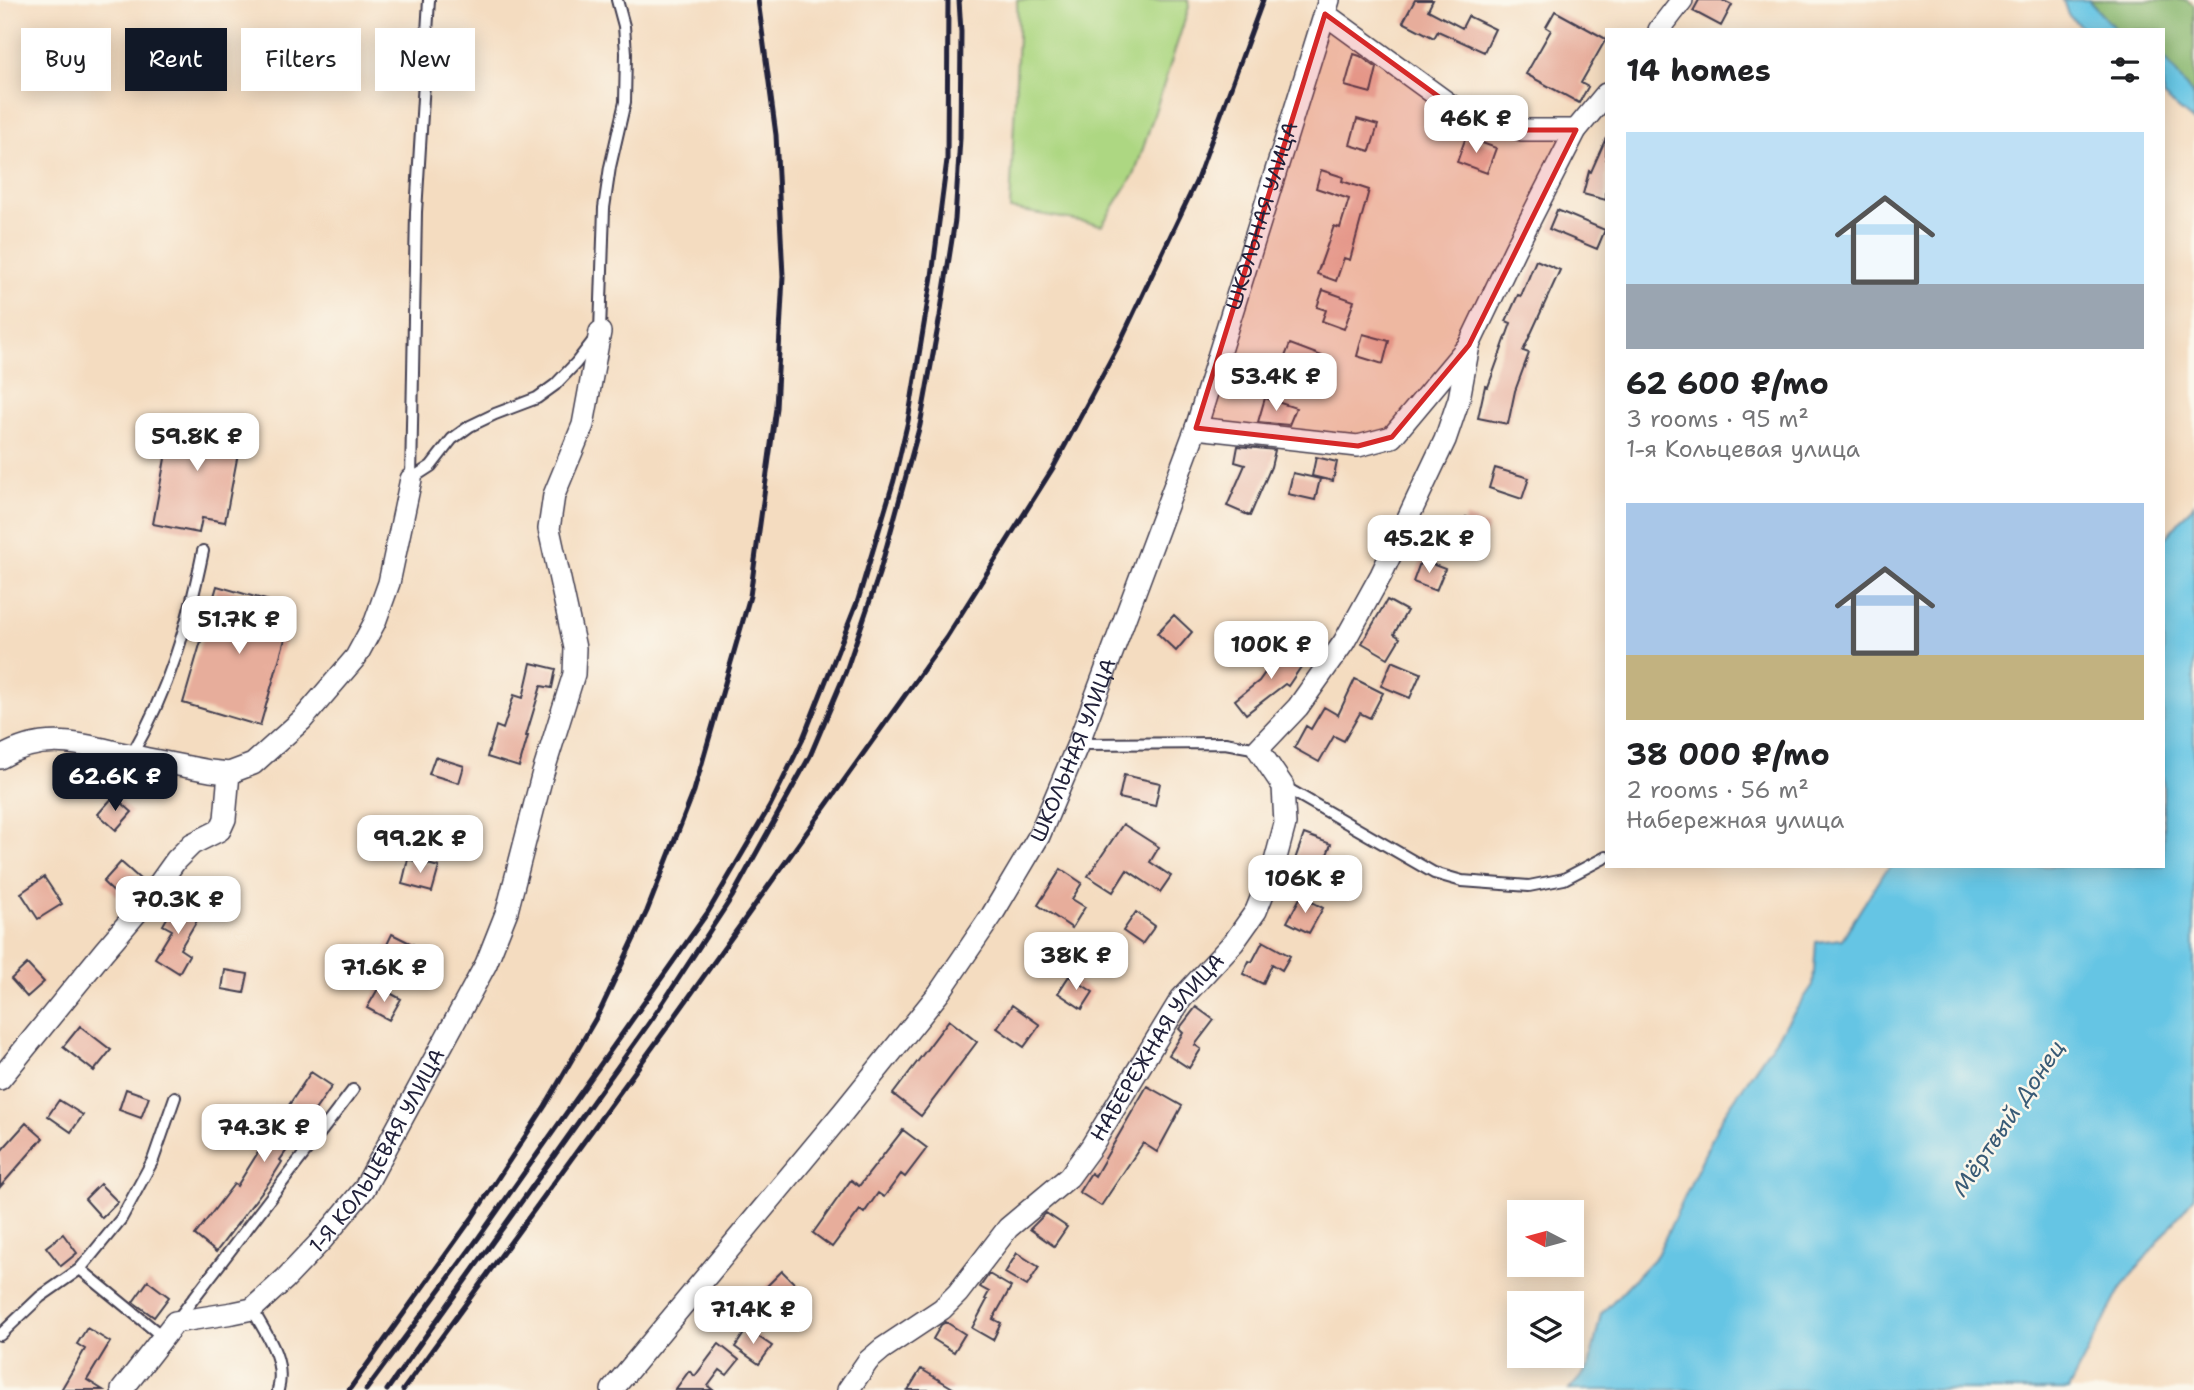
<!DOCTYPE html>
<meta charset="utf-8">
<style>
:root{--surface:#fff;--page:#f6f6f6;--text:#202124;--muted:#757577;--accent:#111827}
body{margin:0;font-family:"Shantell Sans",sans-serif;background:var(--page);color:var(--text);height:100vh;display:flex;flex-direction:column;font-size:26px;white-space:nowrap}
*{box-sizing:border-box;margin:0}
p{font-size:23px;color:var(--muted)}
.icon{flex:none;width:38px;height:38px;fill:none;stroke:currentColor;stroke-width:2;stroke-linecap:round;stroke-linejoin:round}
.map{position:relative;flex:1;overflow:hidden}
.side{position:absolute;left:1605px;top:28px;width:560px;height:840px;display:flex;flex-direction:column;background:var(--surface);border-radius:0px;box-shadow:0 4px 18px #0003}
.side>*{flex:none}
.hud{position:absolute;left:21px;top:28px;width:665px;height:63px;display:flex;gap:14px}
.needle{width:46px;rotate:276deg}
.fabs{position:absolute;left:1507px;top:1200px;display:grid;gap:14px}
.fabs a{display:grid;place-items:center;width:77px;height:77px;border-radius:0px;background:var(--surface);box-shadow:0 4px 18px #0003;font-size:35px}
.price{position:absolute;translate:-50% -60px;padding:0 16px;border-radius:14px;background:#fff;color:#222;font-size:23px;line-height:46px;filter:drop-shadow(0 2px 4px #0008)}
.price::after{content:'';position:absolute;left:50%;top:42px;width:21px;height:16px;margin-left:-10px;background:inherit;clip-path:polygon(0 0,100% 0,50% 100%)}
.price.current{background:var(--accent);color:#fff}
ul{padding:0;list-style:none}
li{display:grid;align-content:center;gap:14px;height:371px;padding:0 21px}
li span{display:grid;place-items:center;height:217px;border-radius:0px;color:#555}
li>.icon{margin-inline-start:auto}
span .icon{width:126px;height:126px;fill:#fffc;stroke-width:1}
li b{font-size:30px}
h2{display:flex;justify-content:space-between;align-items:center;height:84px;padding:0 21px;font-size:30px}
.pill{padding:0 24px;border-radius:0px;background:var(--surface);box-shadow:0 4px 18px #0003;font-size:24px;line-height:63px}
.pill.current{background:var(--accent);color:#fff}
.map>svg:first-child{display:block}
.green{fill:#add782;stroke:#687c5e;stroke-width:2}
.forest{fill:#8ab870;stroke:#566d56;stroke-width:2}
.water{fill:#65c5e4;stroke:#447490;stroke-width:2}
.building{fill:#e7ad9b}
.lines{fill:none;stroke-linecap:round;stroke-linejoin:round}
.service-casing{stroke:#423e4f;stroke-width:14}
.minor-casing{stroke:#423e4f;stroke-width:24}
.service{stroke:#fff;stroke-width:10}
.minor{stroke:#fff;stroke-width:21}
.rail{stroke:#22223b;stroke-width:5}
.marked{fill:#d62828;fill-opacity:0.2;stroke:#d62828;stroke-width:5;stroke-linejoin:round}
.labels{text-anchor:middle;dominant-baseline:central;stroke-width:5;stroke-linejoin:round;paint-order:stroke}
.street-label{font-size:21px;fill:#22223b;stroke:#fbf7ec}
.water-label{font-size:23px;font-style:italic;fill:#395b76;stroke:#fbf7ec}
</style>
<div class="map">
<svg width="2194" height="1390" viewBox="0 0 2194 1390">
<rect width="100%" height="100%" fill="#fbf7ec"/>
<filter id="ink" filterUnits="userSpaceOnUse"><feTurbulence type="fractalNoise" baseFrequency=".0143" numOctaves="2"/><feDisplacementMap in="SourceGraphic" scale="14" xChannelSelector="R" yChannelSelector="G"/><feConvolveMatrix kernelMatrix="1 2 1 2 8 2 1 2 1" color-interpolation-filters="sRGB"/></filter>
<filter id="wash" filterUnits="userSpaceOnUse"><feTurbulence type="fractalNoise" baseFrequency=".00686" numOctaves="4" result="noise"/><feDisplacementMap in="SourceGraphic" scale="28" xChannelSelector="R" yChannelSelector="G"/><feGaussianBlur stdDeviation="1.57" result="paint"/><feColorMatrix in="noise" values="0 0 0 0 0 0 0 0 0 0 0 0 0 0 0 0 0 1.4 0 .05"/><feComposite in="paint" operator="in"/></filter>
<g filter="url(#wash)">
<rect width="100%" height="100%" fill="#f4dcc0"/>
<!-- green -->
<path class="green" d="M1017 0H1188L1189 7 1135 173 1102 225 1010 209 1018 35Z"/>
<!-- forest -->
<path class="forest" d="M2088 0H2186L2194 5V97L2165 58H2163V30H2116Z"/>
<!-- water -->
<path class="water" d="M2063 0H2088L2116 30H2085L2068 15Z
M2163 58H2165L2194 97V122L2163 96Z
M2194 504V1197L2121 1288 2068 1390H1569L1589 1367 1601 1314 1657 1255 1722 1117 1813 985 1816 942 1842 939 1884 872 1892 866H2163V540Z"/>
<g id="blocks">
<!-- building -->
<path class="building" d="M1415 0H1433L1428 10 1462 28 1468 16 1495 29 1484 52 1438 31 1434 38 1403 22Z
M1699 0H1722L1732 5 1721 26 1693 11Z
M1555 11 1606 39 1581 83 1588 87 1579 103 1526 74 1551 30 1546 27Z
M1354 54 1360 56 1377 68 1371 93 1345 86Z
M1357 119 1378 125 1370 151 1350 145Z
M1466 137 1496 148 1487 173 1457 162Z
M1606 138V200L1583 194 1589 171 1591 172Z
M1321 170 1343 177 1342 181 1369 190 1350 260 1344 258 1336 281 1317 274 1334 226 1340 228 1349 199 1316 188Z
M1557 210 1605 230 1597 249 1549 229Z
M1536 260 1560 270 1523 351 1529 353 1515 391 1508 424 1478 418 1485 386 1488 387 1511 323 1506 321 1518 295 1521 296Z
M1323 290 1354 301 1344 329 1322 321 1326 310 1317 307Z
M1363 334 1389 341 1383 364 1357 356Z
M1290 344 1322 356 1311 384 1279 372Z
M1265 398 1296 408 1289 425 1258 422Z
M173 415 243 427 225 522 202 518 199 533 153 524Z
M1238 446 1275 450 1271 467 1250 516 1227 506 1245 465 1235 462Z
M1316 457 1337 462 1333 481 1312 476Z
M1495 468 1529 478 1522 499 1489 488Z
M1293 473 1320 479 1315 500 1288 494Z
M1466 517 1488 527 1479 549 1457 539Z
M1421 560 1445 569 1436 591 1413 582Z
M217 586 294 608 260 726 183 703Z
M1387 600 1407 611 1394 634 1400 638 1388 658 1362 643Z
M1174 615 1192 632 1176 651 1157 633Z
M1282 649 1303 664 1288 686 1285 684 1246 714 1235 700 1259 681Z
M1392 661 1421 673 1410 698 1381 686Z
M531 663 556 669 552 688 541 686 526 736H528L519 767 487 757 496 726 503 729 514 695 523 698Z
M1355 679 1383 693 1370 718 1360 713 1344 741 1334 736 1319 762 1294 748 1306 726 1311 729 1324 707 1338 715Z
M435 757 464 766 459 783 429 774Z
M1124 775 1160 783 1155 806 1119 798Z
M114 796 132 812 116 830 98 814Z
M1123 824 1159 847 1150 862 1171 876 1160 892 1127 870 1113 892 1088 876Z
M1304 834 1331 844 1325 860 1344 866 1337 885 1292 868Z
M408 859 439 867 432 892 402 884Z
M121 862 140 879 121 899 103 882Z
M1061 869 1082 883 1072 899 1085 907 1072 928 1038 905Z
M44 877 62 904 38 919 21 893Z
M1301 896 1323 908 1309 933 1287 922Z
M188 903 202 912 180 949 189 955 179 973 155 958 172 930 163 925 174 906 183 911Z
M1136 912 1155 926 1142 944 1123 931Z
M392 934 418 947 408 968 382 955Z
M1263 941 1290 956 1282 970 1272 964 1263 984 1243 974 1249 961 1252 962Z
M27 964 44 982 27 997 11 979Z
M225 970 248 974 244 993 222 989Z
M1069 976 1093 992 1082 1009 1058 993Z
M379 987 401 999 389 1020 367 1008Z
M1012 1005 1040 1025 1024 1047 997 1028Z
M1196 1007 1214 1020 1195 1045 1201 1049 1189 1068 1169 1055 1183 1033 1179 1029Z
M949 1020 977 1042 921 1116 893 1094Z
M80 1026 111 1050 94 1071 63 1047Z
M311 1072 332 1086 280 1160 282 1162 270 1181 216 1252 195 1235 234 1184 237 1186 274 1127 272 1126 286 1107 287 1108Z
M1147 1086 1182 1106 1157 1152 1143 1143 1101 1206 1079 1192 1091 1173 1095 1176Z
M126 1089 149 1097 141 1118 119 1110Z
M59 1100 83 1115 71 1132 48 1116Z
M26 1123 43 1138 0 1187V1152Z
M903 1130 927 1148 905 1177 901 1174 884 1197 878 1193 864 1213 860 1210 832 1247 813 1233 851 1180 859 1186Z
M100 1184 118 1202 102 1218 85 1199Z
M1046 1213 1067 1227 1054 1246 1030 1229Z
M63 1234 77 1253 61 1266 46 1247Z
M1017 1253 1039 1267 1027 1286 1005 1273Z
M782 1271 799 1288 779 1308 762 1291Z
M989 1274 1011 1287 993 1319 1001 1323 993 1340 972 1328 987 1300 985 1299 989 1292 980 1287Z
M148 1281 169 1297 154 1317 133 1302Z
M946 1322 965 1334 954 1352 933 1339 941 1325Z
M87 1328 110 1342 87 1380 103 1390H61L85 1349 77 1344Z
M747 1329 772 1346 759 1364 735 1347Z
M719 1344 739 1360 727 1375 720 1370 708 1386 713 1390H675L689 1371 695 1376Z
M921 1369 956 1390H908Z"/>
</g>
</g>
<g filter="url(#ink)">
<use href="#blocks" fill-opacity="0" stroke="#423e4f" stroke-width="2"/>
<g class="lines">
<!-- service casing -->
<g class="service-casing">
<path id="service" d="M411 479 431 466 452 439 470 426 495 414 537 398 555 385 576 363 600 332 604 208 610 167 625 102 626 53 624 26 617 0
M411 479 416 212 429 0
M1078 744 1225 743 1258 749
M131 756C169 690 188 624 203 551
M1283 786 1434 873 1462 881 1529 886 1564 879 1606 857
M80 1269 163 1337
M252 1309C266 1334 286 1360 278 1390
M177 1320 353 1090
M0 1335 40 1297 80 1269 121 1219 153 1160 175 1097"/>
</g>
<!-- minor casing -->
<g class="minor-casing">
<g id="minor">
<path d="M1325 14 1457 110 1490 123 1522 130H1576"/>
<path d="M1659 30 1682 0"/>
<path d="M1196 428 1358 446 1392 437 1469 345 1515 249 1576 130 1606 94"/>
<path d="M0 758C45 731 83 745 130 755 157 761 183 766 210 771L229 773 253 764 302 720 356 657 375 622 389 583 411 479"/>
<path d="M0 1079 104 951 146 902 176 860 192 844 220 830 225 819 229 773"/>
<path id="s1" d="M122 1390 175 1322 233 1313 252 1309 285 1279 322 1240 364 1189 486 964 507 911 542 776 574 674 575 648 549 529 554 495 583 425 600 332"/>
<path id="s2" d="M612 1390 844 1111 939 993 992 915 1039 836 1078 744 1196 428 1329 0"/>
<path id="s3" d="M848 1390 868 1361 882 1349 942 1309 958 1293 1008 1228 1069 1177 1091 1147 1181 999 1234 942 1256 911 1273 869 1285 824 1283 786 1258 749 1298 707 1344 642 1381 575 1445 440 1459 399 1469 345"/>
</g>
</g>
<!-- service -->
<use href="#service" class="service"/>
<!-- minor -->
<use href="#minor" class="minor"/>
<!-- rail -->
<path class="rail" d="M349 1390 472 1218 545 1106 600 1011 647 911 694 791 750 596 776 408 783 276 776 135 758 0
M366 1390 479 1237 708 912 770 806 802 741 858 600 894 480 908 421 932 276 947 160 948 0
M387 1390 654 1016 732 897 810 756 846 671 879 574 920 425 940 316 955 220 960 138 961 32 959 0
M403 1390 671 1022 946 638 1053 468 1119 344 1196 182 1263 0"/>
</g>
</g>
<!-- marked area -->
<path class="marked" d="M1325 14 1457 110 1522 130H1576L1469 345 1392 437 1358 446 1196 428Z"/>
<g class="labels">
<!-- street labels -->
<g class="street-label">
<text stroke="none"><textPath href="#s2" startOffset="1360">ШКОЛЬНАЯ УЛИЦА</textPath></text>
<text stroke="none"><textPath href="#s2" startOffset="793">ШКОЛЬНАЯ УЛИЦА</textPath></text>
<text stroke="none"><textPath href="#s3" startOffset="467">НАБЕРЕЖНАЯ УЛИЦА</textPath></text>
<text stroke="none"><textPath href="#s1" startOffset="368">1-Я КОЛЬЦЕВАЯ УЛИЦА</textPath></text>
</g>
<!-- water labels -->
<g class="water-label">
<text transform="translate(2008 1118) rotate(-56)">Мёртвый Донец</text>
</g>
</g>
</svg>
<div class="fabs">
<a><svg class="needle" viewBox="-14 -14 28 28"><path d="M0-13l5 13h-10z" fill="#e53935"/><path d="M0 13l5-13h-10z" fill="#757577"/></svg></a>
<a><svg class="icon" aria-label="layers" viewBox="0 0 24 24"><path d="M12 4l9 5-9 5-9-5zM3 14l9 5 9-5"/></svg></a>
</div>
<b class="price" style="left:1476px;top:155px">46K ₽</b>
<b class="price" style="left:1276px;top:413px">53.4K ₽</b>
<b class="price" style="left:197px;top:473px">59.8K ₽</b>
<b class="price" style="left:1429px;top:575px">45.2K ₽</b>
<b class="price" style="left:239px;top:656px">51.7K ₽</b>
<b class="price" style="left:1271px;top:681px">100K ₽</b>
<b class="price current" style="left:115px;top:813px">62.6K ₽</b>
<b class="price" style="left:420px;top:875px">99.2K ₽</b>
<b class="price" style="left:1305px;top:915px">106K ₽</b>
<b class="price" style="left:178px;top:936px">70.3K ₽</b>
<b class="price" style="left:1076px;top:992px">38K ₽</b>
<b class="price" style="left:384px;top:1004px">71.6K ₽</b>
<b class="price" style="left:264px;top:1164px">74.3K ₽</b>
<b class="price" style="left:753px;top:1346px">71.4K ₽</b>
<div class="hud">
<a class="pill">Buy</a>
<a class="pill current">Rent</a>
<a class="pill">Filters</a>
<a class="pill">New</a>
</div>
<section class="side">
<h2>14 homes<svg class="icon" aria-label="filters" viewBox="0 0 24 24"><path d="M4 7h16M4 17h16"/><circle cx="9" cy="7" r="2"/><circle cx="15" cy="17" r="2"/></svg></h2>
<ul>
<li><span style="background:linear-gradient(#bfe0f5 70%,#9aa5b1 0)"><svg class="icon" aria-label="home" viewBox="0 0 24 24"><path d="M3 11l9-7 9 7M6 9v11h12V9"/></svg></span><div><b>62 600 ₽/mo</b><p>3 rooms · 95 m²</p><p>1-я Кольцевая улица</p></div></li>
<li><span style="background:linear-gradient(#a9c7e8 70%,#c2b280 0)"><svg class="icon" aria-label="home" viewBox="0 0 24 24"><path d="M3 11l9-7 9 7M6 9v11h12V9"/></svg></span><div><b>38 000 ₽/mo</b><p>2 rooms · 56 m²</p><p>Набережная улица</p></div></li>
</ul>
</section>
</div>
